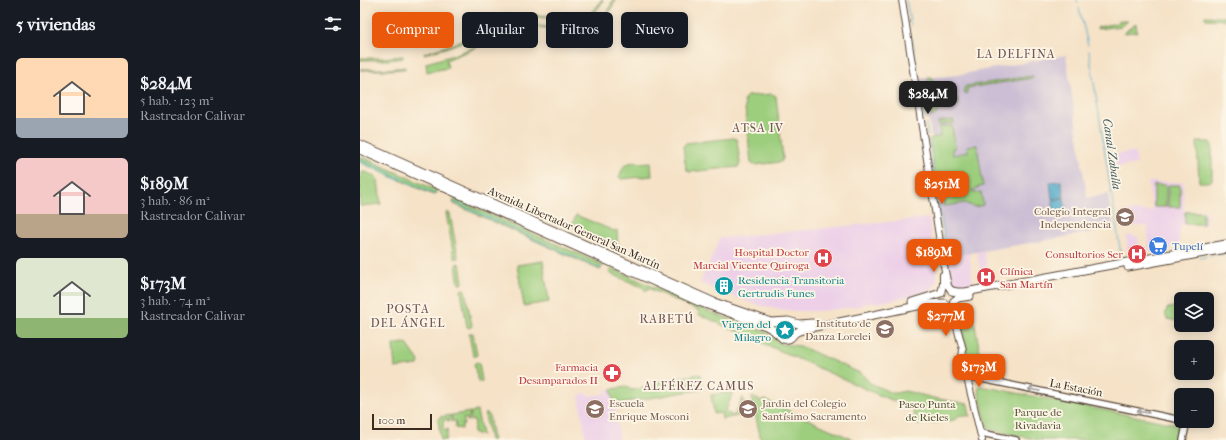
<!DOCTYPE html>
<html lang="es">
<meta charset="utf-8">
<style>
:root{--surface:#171b24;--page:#242831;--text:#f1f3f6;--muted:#9ea1a6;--accent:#ea580c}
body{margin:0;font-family:"IM FELL French Canon",serif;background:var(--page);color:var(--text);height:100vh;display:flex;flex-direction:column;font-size:15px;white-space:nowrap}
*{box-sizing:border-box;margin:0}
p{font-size:13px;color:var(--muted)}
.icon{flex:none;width:22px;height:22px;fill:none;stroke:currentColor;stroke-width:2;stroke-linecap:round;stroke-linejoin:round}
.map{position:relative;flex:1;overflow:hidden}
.drawer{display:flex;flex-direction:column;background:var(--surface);width:360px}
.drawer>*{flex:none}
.banner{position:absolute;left:12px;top:12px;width:380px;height:36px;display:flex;gap:8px}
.tools{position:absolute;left:814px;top:292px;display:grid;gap:8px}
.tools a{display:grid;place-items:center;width:40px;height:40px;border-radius:6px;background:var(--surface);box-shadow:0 2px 10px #0003;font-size:20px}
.scale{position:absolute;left:12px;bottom:10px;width:60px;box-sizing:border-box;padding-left:4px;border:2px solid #3b2a1e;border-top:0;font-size:11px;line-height:14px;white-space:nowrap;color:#3b2a1e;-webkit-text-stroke:3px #fcf5e5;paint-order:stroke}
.price{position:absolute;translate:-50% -34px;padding:0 9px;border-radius:8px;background:var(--accent);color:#fff;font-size:13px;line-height:26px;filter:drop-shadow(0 1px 2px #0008)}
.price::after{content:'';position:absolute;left:50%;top:24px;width:12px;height:9px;margin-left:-6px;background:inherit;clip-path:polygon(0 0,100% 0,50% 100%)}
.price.on{background:#222;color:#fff}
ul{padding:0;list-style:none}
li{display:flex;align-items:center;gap:12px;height:100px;padding:0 16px}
li span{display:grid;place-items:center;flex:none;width:112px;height:80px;border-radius:6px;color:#555}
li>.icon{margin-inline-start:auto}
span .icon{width:48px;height:48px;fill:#fffc;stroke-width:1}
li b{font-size:17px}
h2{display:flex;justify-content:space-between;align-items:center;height:48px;padding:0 16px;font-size:17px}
.tag{padding:0 14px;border-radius:6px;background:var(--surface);box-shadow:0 2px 10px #0003;font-size:14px;line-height:36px}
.tag.on{background:var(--accent);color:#fff}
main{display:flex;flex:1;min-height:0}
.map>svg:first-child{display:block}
.built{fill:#edd0e8}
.industrial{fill:#ccbed4}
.green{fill:#9dce7e;stroke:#6c7c4e}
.water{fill:#4ba7c9;stroke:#436874}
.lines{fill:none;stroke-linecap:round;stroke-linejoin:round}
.stream{stroke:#4ba7c9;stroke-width:1}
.tertiary-casing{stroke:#574637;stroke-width:8}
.secondary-casing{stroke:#574637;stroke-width:8}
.primary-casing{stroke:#574637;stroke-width:9}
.tertiary{stroke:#fff;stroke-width:5.5}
.secondary{stroke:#fff;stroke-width:6}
.primary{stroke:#fff;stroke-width:7}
.oneway{stroke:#a79f9a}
.labels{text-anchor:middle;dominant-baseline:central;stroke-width:3.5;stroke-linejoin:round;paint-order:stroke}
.education-label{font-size:11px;fill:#785e54;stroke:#fcf5e5;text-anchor:end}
.street-label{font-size:11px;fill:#3b2a1e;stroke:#fcf5e5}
.shop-label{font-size:11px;fill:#366cbe;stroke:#fcf5e5;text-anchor:start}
.health-label{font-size:11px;fill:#be3a42;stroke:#fcf5e5;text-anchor:end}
.culture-label{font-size:11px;fill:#0d838f;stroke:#fcf5e5;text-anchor:start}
.park-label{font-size:11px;fill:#545336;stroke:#fcf5e5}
.neighbourhood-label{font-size:12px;letter-spacing:1px;fill:#725556;stroke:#fcf5e5}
.water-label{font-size:12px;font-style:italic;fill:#415c62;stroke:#fcf5e5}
</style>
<main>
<section class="drawer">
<h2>5 viviendas<svg class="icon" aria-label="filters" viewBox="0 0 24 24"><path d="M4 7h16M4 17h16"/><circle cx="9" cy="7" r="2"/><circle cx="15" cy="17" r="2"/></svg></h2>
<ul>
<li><span style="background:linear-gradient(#ffd9b3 75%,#9aa5b1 0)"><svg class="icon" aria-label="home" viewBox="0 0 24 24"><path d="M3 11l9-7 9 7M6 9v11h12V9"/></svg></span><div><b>$284M</b><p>5 hab. · 123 m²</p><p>Rastreador Calivar</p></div></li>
<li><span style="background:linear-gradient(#f6c9c9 70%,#b9a48a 0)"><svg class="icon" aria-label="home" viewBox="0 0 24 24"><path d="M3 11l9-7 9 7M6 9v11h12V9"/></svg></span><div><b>$189M</b><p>3 hab. · 86 m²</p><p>Rastreador Calivar</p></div></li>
<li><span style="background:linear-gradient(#dfe7d0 75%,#8fb573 0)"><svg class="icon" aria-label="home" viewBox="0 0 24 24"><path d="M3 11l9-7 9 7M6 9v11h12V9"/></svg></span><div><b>$173M</b><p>3 hab. · 74 m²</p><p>Rastreador Calivar</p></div></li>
</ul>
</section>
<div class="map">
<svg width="866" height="440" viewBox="0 0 866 440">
<rect width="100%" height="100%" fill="#fcf5e5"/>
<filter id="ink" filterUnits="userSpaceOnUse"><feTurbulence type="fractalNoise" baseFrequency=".025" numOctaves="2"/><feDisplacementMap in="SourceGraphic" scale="8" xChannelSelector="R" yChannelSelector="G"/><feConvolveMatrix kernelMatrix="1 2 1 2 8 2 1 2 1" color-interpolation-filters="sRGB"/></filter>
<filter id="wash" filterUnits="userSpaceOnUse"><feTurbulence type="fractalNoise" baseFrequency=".012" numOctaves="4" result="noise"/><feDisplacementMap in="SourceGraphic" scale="16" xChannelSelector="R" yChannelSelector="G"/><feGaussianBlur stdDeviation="0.9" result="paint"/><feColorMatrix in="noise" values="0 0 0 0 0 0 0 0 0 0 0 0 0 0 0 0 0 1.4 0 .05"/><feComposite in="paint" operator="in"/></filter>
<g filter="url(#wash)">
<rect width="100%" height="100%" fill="#f5e2c7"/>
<!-- built -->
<path class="built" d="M775 152 777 164 756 167 755 154Z
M788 182H823L824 211H846V225H820L819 246 789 252 788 226H764L762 211H793Z
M569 218 577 278 575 286 569 292 517 303 514 302 503 304 501 306 460 311H435L406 307 391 303 340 283 360 238Z
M773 235V237L778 236 780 254 771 255 768 253 766 236Z
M624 251 629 280 622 282 617 252Z
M609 253 613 283 594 287 591 284 587 257Z
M247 389H251L260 440H226L219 397 221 394 225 393 229 396 244 394Z"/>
<!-- industrial -->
<path class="industrial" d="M706 55 727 198 748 194 753 226 734 229V232L587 257 569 140 572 138 569 123 566 105H564L560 81 562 78 597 75Z"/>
<!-- green -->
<path class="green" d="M241 0H243C227 34 195 15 167 17 144 20 127 31 107 40 93 46 79 50 64 54V53C77 49 91 45 104 39 126 30 142 18 167 16 175 15 183 15 191 16 196 17 201 19 206 19 221 21 235 13 241 0Z
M253 0H255C248 20 230 33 208 32 203 32 198 30 193 29 181 27 169 27 157 30 143 33 132 40 120 46 109 51 98 55 86 60L88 68 67 72 66 63C81 59 97 54 112 48 127 41 140 32 157 28 167 26 177 25 187 27 201 28 213 32 226 28 239 23 248 13 253 0Z
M845 16 866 17V20L846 19 845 18Z
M758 21H768L761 26 737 29 738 27 757 23Z
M776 23 777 32 764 33Z
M43 56V58L27 60H0V58H20Z
M45 67V69L28 70H0V69H28Z
M673 76V78L607 88V94L604 92V88L606 86Z
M568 77H572L577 112 576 115 572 117 568 105 572 104Z
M412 94 416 96 423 159 421 162 394 165 391 163 384 99 387 96Z
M584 102a7 7 0 1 1 14 0a7 7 0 1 1-14 0Z
M593 120 594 123 579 125 578 122Z
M592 126 595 148 592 149 593 155 608 152 607 146 617 145 623 186 617 187V189L612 190 613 193 621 192 623 205 614 207 605 203 584 206 582 188 577 189 569 140 572 138 580 136 579 127Z
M374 138 377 140 380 163 378 167 329 172 326 169 323 146 326 143Z
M837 142H850L852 146V180L849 182H839Z
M0 156 76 190V193L73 195 0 162Z
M276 162 278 163 291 162 292 176 261 179 259 177C264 166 263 163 276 162Z
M5 172 15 176 18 180 21 204 0 206V177L1 173Z
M794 185H806V207H794Z
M808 185H820V207H808Z
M95 199 243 265 240 270 94 204 93 202Z
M87 212 90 214 98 257 97 259 94 257 86 213Z
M825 212H843V224H825Z
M216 215 254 231 257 230 258 246 212 226Z
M183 261 189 302 164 306 157 265Z
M97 263 100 264 103 283 102 284H99L96 265Z
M251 268 347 311 404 331 421 344 440 346 502 374 510 383 532 393H536L545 391 578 399 608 404 610 416 600 415 594 420 558 425C553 420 556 412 550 407L521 396 338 314 339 311 288 288 286 291 282 287 249 273Z
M103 289 105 290 112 326 110 328 107 327 101 290Z
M611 302 620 353 608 355 597 307 598 304Z
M821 306V322L807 319C805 315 805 311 808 308Z
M424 324H430L433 328V332L426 337 420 331V327Z
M110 333H113L117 355 115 357 113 355 109 335Z
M44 343 47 344 59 361 58 365 35 368 33 345Z
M116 362 119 363 122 381 118 382 114 364Z
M340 374 343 389 254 404 251 389 267 387 271 390 296 386 299 381Z
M621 386 815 424 819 430 816 440H679L631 430 627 426 618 389Z
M366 393H373L365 412 374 416 383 397V401H385L383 415 362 419 361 413 354 414 351 395Z
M392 397 401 401 405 400 494 440H401L395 413H393Z
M117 411 122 435 113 433 115 421 111 420V421H110L111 412Z
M110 412 108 421H107V419L104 418V425H102V429L95 428 96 421H92V422H91L92 415Z
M126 413 129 415 133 440H130L125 415Z
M91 415 89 422H88V420L85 419 83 423V430L86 431 87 429H88L86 440H81L78 420 80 417Z"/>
<!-- water -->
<path class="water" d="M701 181 704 197 692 199 690 182Z
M704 198 706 215 695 216 692 200Z"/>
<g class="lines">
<!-- stream -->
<path class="stream" d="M546 0 551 26
M717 0 718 3
M719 8 728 45
M552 37 557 67
M729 51 761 255 760 260
M560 81 562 96
M563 98 565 118
M566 124 568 136
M569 140 587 257
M0 159 74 194
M0 162 36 179H42
M94 202 241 269
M772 258 781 256
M839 258 866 253
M795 266 804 265"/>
</g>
</g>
<g filter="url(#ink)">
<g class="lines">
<!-- tertiary casing -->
<g class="tertiary-casing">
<path id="tertiary" d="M607 376 821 420
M621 433 656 440
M823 440 827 421"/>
</g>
<!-- secondary casing -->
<g class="secondary-casing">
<path id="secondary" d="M542 0 583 261 588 286 591 290
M581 293 583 284V275
M593 302V312L603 350 602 357 622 440
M585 304 589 310 591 319"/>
</g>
<!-- primary casing -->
<g class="primary-casing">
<path id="primary" d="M0 144 354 302 411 322 428 321 439 324 452 323
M0 150 339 302 406 326 413 330 423 339C430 340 431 338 435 333 438 331 442 330 445 329L567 304 584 303
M768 267 866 249
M592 291 597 292H605L866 244
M594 301 598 298 610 296
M552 302 581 293"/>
</g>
<!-- tertiary -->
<use href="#tertiary" class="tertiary"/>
<!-- secondary -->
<use href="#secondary" class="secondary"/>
<!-- primary -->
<use href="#primary" class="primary"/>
</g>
<!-- one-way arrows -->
<defs><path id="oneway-shaft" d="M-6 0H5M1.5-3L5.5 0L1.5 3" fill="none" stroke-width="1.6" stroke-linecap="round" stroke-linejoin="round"/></defs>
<g class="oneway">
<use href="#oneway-shaft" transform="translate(674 390) rotate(-169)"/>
<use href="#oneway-shaft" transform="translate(783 412) rotate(-169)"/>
</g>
</g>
<!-- icons -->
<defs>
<g id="school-disc" transform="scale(1)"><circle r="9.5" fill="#8d6e63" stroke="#fcf5e5"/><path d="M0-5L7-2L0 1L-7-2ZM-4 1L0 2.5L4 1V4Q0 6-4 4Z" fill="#fff"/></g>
<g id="supermarket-disc" transform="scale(1)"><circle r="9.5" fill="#3f7fe0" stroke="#fcf5e5"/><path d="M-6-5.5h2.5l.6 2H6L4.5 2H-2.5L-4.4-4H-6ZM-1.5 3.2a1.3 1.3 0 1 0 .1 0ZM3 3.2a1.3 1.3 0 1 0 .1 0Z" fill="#fff"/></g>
<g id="hospital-disc" transform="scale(1)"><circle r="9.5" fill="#e0444e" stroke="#fcf5e5"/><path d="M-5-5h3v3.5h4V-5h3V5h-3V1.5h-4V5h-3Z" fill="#fff"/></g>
<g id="building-disc" transform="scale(1)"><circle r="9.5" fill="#0f9aa8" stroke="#fcf5e5"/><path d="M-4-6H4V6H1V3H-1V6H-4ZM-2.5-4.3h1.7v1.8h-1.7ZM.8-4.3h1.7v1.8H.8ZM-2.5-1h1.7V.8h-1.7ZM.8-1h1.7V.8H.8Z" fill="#fff"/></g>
<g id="sight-disc" transform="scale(1)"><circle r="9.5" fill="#0f9aa8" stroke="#fcf5e5"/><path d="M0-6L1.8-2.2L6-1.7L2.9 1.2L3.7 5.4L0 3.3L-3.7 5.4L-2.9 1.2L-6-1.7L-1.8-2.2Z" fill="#fff"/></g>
<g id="pharmacy-disc" transform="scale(1)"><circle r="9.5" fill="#e0444e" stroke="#fcf5e5"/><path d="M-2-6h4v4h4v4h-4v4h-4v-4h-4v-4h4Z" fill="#fff"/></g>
</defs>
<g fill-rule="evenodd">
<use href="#school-disc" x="765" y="217"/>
<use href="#supermarket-disc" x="798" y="246"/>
<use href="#hospital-disc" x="777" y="254"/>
<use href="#hospital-disc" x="463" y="258"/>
<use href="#hospital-disc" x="626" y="277"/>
<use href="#building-disc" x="364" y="286"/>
<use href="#school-disc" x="525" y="329"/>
<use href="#sight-disc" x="425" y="330"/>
<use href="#pharmacy-disc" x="252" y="373"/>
<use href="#school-disc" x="235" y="409"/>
<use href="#school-disc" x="388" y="409"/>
</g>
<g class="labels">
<!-- education labels -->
<g class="education-label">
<text x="751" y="211">Colegio Integral<tspan x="751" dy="13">Independencia</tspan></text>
<text x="511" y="323">Instituto de<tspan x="511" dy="13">Danza Lorelei</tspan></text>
<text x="249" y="403" text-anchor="start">Escuela<tspan x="249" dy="13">Enrique Mosconi</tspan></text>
<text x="402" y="403" text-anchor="start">Jardin del Colegio<tspan x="402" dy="13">Santísimo Sacramento</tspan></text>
</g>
<!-- street labels -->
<g class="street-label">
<text transform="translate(214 228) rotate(24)">Avenida Libertador General San Martín</text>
<text transform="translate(716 388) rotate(11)">La Estación</text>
</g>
<!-- shop labels -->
<g class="shop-label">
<text x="812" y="246">Tupelí</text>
</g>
<!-- health labels -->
<g class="health-label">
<text x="449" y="252">Hospital Doctor<tspan x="449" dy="13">Marcial Vicente Quiroga</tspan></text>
<text x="763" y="254">Consultorios Ser</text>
<text x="640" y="271" text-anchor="start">Clínica<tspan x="640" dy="13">San Martín</tspan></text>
<text x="238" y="367">Farmacia<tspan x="238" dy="13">Desamparados II</tspan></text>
</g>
<!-- culture labels -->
<g class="culture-label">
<text x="378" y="280">Residencia Transitoria<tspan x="378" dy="13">Gertrudis Funes</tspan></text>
<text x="411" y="324" text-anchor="end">Virgen del<tspan x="411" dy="13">Milagro</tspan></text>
</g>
<!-- park labels -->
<g class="park-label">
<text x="567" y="404">Paseo Punta<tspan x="567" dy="13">de Rieles</tspan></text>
<text x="678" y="412">Parque de<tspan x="678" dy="13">Rivadavia</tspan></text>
</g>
<!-- neighbourhood labels -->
<g class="neighbourhood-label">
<text x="656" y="54">LA DELFINA</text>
<text x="398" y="128">ATSA IV</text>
<text x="48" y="309">POSTA<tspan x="48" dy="14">DEL ÁNGEL</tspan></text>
<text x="307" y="319">RABETÚ</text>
<text x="339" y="386">ALFÉREZ CAMUS</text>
</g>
<!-- water labels -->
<g class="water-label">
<text transform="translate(752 154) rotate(82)">Canal Zaballa</text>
</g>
</g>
</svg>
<div class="tools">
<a><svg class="icon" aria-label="layers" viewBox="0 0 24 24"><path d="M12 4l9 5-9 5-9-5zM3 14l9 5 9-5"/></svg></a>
<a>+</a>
<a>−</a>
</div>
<div class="scale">100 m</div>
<b class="price on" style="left:568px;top:115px">$284M</b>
<b class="price" style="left:582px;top:205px">$251M</b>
<b class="price" style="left:574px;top:273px">$189M</b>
<b class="price" style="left:586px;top:337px">$277M</b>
<b class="price" style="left:619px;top:388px">$173M</b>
<div class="banner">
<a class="tag on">Comprar</a>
<a class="tag">Alquilar</a>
<a class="tag">Filtros</a>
<a class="tag">Nuevo</a>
</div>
</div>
</main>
